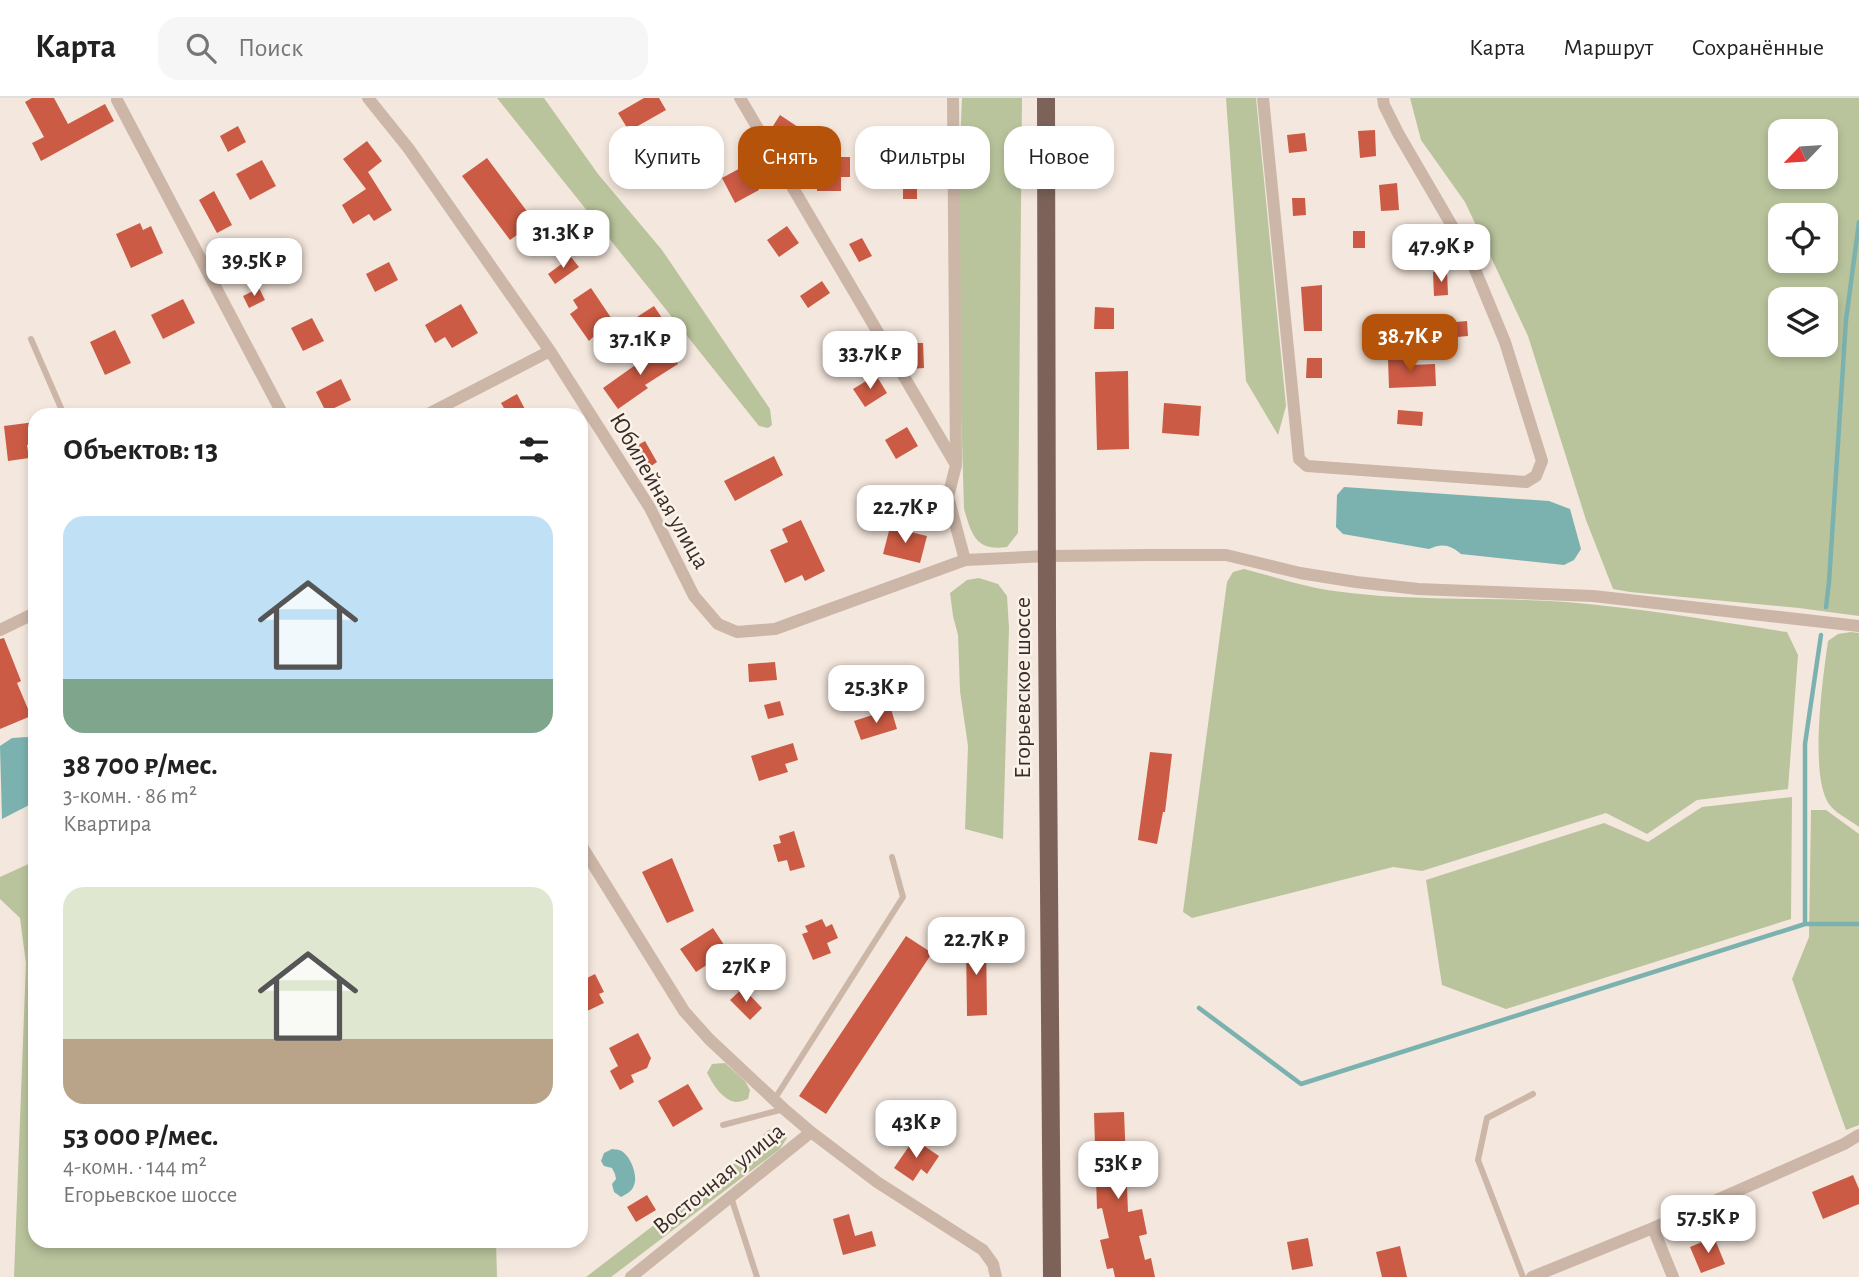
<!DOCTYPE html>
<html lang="ru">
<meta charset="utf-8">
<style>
:root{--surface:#fff;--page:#f6f6f6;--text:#222;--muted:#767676;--line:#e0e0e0;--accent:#b45309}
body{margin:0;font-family:"Alegreya Sans",sans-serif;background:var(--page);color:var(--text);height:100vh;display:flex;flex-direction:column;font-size:26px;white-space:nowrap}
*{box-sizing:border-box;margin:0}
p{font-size:23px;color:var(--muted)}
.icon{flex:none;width:38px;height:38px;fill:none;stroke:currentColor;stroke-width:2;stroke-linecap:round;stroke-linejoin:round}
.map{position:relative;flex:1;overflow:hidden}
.drawer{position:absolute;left:28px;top:310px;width:560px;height:840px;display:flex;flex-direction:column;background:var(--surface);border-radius:21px;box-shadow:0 4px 10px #0003}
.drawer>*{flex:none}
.banner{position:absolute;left:609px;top:28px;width:665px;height:63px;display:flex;gap:14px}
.needle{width:46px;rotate:245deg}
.fabs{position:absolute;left:1768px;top:21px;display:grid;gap:14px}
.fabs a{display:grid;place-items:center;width:70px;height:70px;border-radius:14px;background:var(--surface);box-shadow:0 4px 10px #0003;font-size:35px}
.price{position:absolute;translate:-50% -60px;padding:0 16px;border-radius:14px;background:#fff;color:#222;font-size:23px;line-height:46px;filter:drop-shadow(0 2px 4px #0008)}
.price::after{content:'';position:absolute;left:50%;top:42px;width:21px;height:16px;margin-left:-10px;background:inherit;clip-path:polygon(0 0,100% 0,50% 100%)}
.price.current{background:var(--accent);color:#fff}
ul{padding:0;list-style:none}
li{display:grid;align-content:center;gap:14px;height:371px;padding:0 35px}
li span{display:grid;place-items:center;height:217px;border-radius:21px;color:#555}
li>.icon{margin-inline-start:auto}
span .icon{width:126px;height:126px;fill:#fffc;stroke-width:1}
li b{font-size:30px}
h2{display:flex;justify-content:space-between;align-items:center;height:84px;padding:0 35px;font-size:30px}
.pill{padding:0 24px;border-radius:21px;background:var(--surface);box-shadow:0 4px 10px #0003;font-size:24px;line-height:63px}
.pill.current{background:var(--accent);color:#fff}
header{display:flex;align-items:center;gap:42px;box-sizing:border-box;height:98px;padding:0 35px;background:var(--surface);border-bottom:2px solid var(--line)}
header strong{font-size:33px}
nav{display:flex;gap:38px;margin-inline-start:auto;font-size:24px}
.search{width:490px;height:63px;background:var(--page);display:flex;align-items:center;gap:18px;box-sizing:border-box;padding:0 24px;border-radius:21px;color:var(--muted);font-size:26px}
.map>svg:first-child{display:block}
.green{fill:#b9c49c;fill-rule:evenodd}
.water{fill:#7bb2b0}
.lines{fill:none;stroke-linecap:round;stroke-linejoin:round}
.stream{stroke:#7bb2b0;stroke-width:4.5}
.building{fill:#cb5b44}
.service{stroke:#ccb6a8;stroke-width:6}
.minor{stroke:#ccb6a8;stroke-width:12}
.primary{stroke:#7c6259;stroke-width:18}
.labels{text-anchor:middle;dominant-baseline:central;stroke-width:5;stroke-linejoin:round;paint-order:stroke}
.street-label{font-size:24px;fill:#392d29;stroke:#fbf2ea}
</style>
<header>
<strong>Карта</strong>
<div class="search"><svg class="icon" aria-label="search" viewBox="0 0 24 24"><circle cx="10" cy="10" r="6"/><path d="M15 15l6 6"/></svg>Поиск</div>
<nav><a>Карта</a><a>Маршрут</a><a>Сохранённые</a></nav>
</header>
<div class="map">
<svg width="1859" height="1179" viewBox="0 0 1859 1179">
<rect width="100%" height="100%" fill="#f4e7dd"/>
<!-- green -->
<path class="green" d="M497 0H544L598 76 662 152 770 311 772 327 768 330 759 328Z
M962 0H1022L1018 435 1007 449C976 453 972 438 964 411L956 137Z
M1226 0H1256L1286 308 1278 337 1246 283Z
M1410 0H1859V518L1799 510 1630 494 1613 491 1586 422 1528 238 1465 104 1421 42ZM1780 33H1825V79H1780ZM1780 117H1825V163H1780ZM1780 201H1825V247H1780Z
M1244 471C1268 477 1292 485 1316 490 1398 505 1483 498 1566 504 1640 510 1714 523 1787 534L1798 557 1788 691 1697 702 1647 736 1606 715 1422 773 1393 769 1192 820 1183 814 1227 484 1233 474Z
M979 480 998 486 1007 498 1009 530 1003 741 965 731 968 648 960 593 958 537 953 518 950 495 967 482Z
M1851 534 1859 535V729C1850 722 1835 715 1829 706 1809 677 1823 579 1828 543L1838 536Z
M1792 699 1791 821 1506 911 1442 887 1426 782 1604 725 1648 744 1702 709Z
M1811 712H1826L1859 736V1027L1846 1032 1792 881 1809 839Z
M35 763V1143H496L497 1179H14L26 865 20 820 0 801V779Z
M725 965 745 983 750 992 748 1001C744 1002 740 1004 736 1004 722 1002 713 986 707 975L712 966Z
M781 1030 787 1040 780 1051 611 1179H586L743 1059 768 1032Z"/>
<!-- water -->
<path class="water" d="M1344 389 1549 403 1570 411 1581 451 1574 462 1564 467 1461 456C1450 447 1443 445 1429 451L1343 436 1336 429 1337 397Z
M27 639 35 644V704L2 721 0 648 12 640Z
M612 1051C617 1052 619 1051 623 1054 631 1060 638 1078 634 1087 632 1094 626 1096 621 1099L614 1094 612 1086 616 1081 615 1076 612 1070 604 1068 601 1063 604 1055Z"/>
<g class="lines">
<!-- stream -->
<path class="stream" d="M1826 509 1829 484 1846 222 1859 124
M1805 826V646L1821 537
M1199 910 1301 986 1805 826H1859"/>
</g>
<!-- building -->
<path class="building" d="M32 0H54L68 26 105 6 114 23 41 63 32 45 44 39 25 4Z
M644 0H659L666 12 629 33 618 15Z
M780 17 798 29 791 40 773 28Z
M238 28 246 44 228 54 220 38Z
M1375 32 1376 58 1360 60 1358 33Z
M1305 35 1307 53 1289 55 1287 37Z
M367 43 382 63 368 74 392 112 374 123 369 116 353 126 342 107 366 91 343 61Z
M824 59H850V79H841V93H817V69H824Z
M487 60 535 124 510 142 462 78Z
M262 62 276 88 250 102 236 76Z
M746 67 759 92 735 105 722 80Z
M903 76H917V101H903Z
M1397 85 1399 112 1381 113 1379 87Z
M214 93 232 127 217 135 199 102Z
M1292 100H1305L1306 117 1293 118Z
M140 125 143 132 151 128 163 155 131 170 116 136Z
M787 128 799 145 779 159 767 142Z
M1429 130V146L1407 147 1406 131Z
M1353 133H1365V150H1353Z
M862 140 872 158 859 164 849 146Z
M571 159 579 169 555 186 548 176Z
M389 164 398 182 375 194 366 176Z
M1447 173 1448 197 1434 198 1433 174Z
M822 183 830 195 808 210 800 198Z
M1322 187V233H1304L1301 189Z
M259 190 265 202 249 210 243 198Z
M591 190 622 236 601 250 593 239 589 243 570 216 578 210 573 202Z
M183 201 195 225 163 241 151 217Z
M461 206 478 235 452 250 445 239 435 245 425 227Z
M654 208 666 226 648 237 637 219Z
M1095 209 1114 210V231H1094Z
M312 220 324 243 303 253 291 230Z
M1467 223 1468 238 1435 241 1434 226Z
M115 232 131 265 105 277 90 244Z
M850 235 857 246 837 258 830 247Z
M908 245H923L924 270 910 271Z
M665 246 678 266 645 287 648 290 618 311 603 290Z
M1307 260H1322V280H1306Z
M1411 260V267L1435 266 1436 288 1389 290 1388 261Z
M1128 273 1129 351 1097 352 1095 274Z
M876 277 887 295 865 309 853 291Z
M341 281 351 302 326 314 316 294Z
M517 296 528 317H508L501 305Z
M1164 305 1201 308 1199 338 1162 335Z
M1398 312 1423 314 1422 328 1397 326Z
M35 324V346L27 347 29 360 8 363 4 328Z
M907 329 918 348 896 361 885 342Z
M645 343 657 364 644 373 631 351Z
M774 358 783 377 735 403 724 383Z
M801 422 825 473 805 483 802 477 785 485 770 452 788 444 782 431Z
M890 429 927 438 920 465 883 456Z
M4 540 21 583 17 585 31 618 0 631V541Z
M775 564 777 582 749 584 748 566Z
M780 603 784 617 768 621 764 607Z
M891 611 897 631 861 642 854 623Z
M793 645 798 662 785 666 788 674 759 683 751 658Z
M1150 654 1172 656 1165 714H1163L1157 746 1138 742Z
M794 733 805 769 790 773 787 762 778 764 773 747 781 745 779 738Z
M672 760 694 813 667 825 642 774Z
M822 821 826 829 832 826 838 840 827 845 831 855 813 862 802 836 808 834 805 828Z
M713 830 728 853 696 874 680 851Z
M906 838 932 855 826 1016 799 998Z
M966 841H986L987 917 967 918Z
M595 876 604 894 599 896 604 905 585 914 581 906V883Z
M743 890 762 910 750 922 730 902Z
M638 935 651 960 647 970 631 977 634 984 620 992 610 973 618 968 609 950Z
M688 986 703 1011 673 1029 658 1003Z
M1124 1014 1128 1114 1142 1111 1147 1136 1139 1138 1145 1162 1151 1160 1155 1179H1115L1113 1170 1107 1171 1100 1142 1109 1140 1102 1110 1097 1111 1094 1015Z
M914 1041 939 1058 927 1076 921 1071 913 1083 894 1070Z
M1853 1077 1859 1091V1106L1823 1121 1812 1094Z
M647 1097 656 1112 636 1124 627 1109Z
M849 1116 855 1138 872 1133 876 1148 843 1157 833 1121Z
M1714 1139 1725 1166 1701 1175 1690 1149Z
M1308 1140 1313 1168 1292 1172 1287 1144Z
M1400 1148 1407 1179H1382L1376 1154Z"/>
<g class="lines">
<!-- service -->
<path class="service" d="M31 241 64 317
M774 1002 903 799 892 759
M723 1027 784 1011
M731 1099 757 1179
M1523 1179 1478 1062 1487 1020 1533 996"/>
<!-- minor -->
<path class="minor" d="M368 0 409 51 550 253 650 410 694 498 718 526 737 534 775 531 965 462 1047 458 1152 457H1226L1300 475 1356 484 1418 491 1593 498 1859 528
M740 0 956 367 948 399 965 462
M953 0 956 364
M1263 0 1299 361 1307 368 1526 384 1536 378 1542 363 1505 244 1469 157 1398 35 1384 7 1383 0
M117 2 283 317
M426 317 550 253
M0 532 35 515
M581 747 684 913 709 941 784 1011 811 1034 877 1084 983 1152 993 1166 996 1179
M1653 1130 1673 1179
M631 1179 811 1034
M1532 1179 1653 1130 1844 1046 1859 1037"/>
<!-- primary -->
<path class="primary" d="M1046 0 1047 527 1052 1179"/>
</g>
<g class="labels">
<!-- street labels -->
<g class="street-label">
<text transform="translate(659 393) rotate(60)">Юбилейная улица</text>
<text transform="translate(1023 590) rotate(-90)">Егорьевское шоссе</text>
<text transform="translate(719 1081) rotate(-39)">Восточная улица</text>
</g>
</g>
</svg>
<div class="fabs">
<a><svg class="needle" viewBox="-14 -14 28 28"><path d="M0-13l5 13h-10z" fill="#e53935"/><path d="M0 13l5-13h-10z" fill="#767676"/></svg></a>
<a><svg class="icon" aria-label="locate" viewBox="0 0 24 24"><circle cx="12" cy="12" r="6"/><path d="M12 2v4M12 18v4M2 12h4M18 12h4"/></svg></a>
<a><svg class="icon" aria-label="layers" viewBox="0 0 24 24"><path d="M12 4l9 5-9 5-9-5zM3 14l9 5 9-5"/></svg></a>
</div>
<b class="price" style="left:563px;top:172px">31.3K ₽</b>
<b class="price" style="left:1441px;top:186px">47.9K ₽</b>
<b class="price" style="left:254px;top:200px">39.5K ₽</b>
<b class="price current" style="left:1410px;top:276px">38.7K ₽</b>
<b class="price" style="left:640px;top:279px">37.1K ₽</b>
<b class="price" style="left:870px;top:293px">33.7K ₽</b>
<b class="price" style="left:905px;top:447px">22.7K ₽</b>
<b class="price" style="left:876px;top:627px">25.3K ₽</b>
<b class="price" style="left:976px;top:879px">22.7K ₽</b>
<b class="price" style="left:746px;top:906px">27K ₽</b>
<b class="price" style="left:916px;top:1062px">43K ₽</b>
<b class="price" style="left:1118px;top:1103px">53K ₽</b>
<b class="price" style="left:1708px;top:1157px">57.5K ₽</b>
<div class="banner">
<a class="pill">Купить</a>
<a class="pill current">Снять</a>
<a class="pill">Фильтры</a>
<a class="pill">Новое</a>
</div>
<section class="drawer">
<h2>Объектов: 13<svg class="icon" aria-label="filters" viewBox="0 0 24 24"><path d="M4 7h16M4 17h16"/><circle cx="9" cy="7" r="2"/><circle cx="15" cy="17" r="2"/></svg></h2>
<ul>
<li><span style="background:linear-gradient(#bfe0f5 75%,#7fa58c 0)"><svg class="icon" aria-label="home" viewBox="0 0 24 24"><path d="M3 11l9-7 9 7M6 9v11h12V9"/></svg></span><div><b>38 700 ₽/мес.</b><p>3-комн. · 86 m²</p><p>Квартира</p></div></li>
<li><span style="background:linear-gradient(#dfe7d0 70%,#b9a48a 0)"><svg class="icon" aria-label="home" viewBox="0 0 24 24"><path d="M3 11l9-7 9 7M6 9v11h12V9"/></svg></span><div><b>53 000 ₽/мес.</b><p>4-комн. · 144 m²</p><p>Егорьевское шоссе</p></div></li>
</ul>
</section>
</div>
